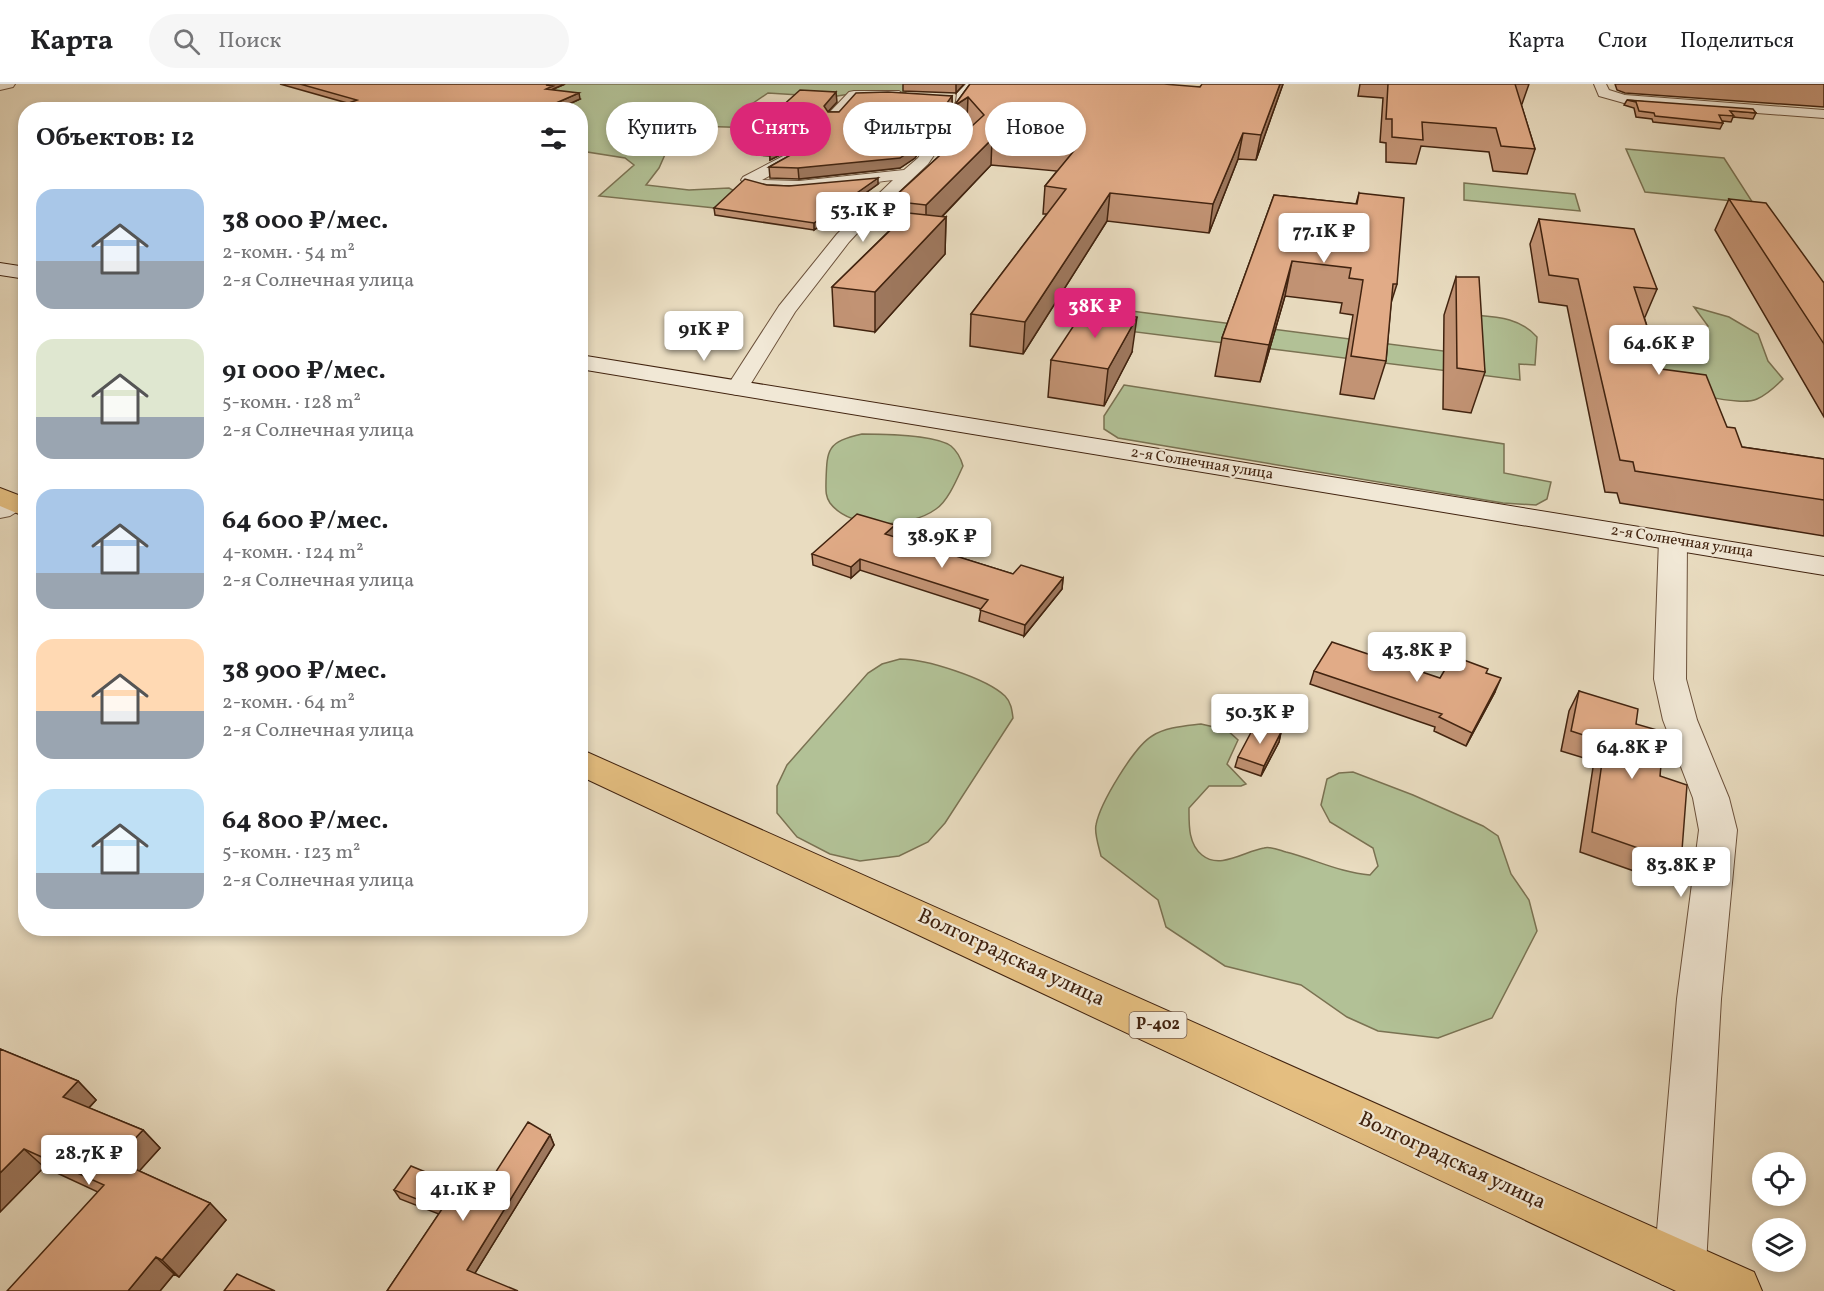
<!DOCTYPE html>
<html lang="ru">
<meta charset="utf-8">
<style>
:root{--surface:#fff;--page:#f6f6f6;--text:#202124;--muted:#757577;--line:#e0e0e0;--accent:#db2777}
body{margin:0;font-family:Vollkorn,serif;background:var(--page);color:var(--text);height:100vh;display:flex;flex-direction:column;font-size:22px;white-space:nowrap}
*{box-sizing:border-box;margin:0}
p{font-size:20px;color:var(--muted)}
.icon{flex:none;width:33px;height:33px;fill:none;stroke:currentColor;stroke-width:2;stroke-linecap:round;stroke-linejoin:round}
.map{position:relative;flex:1;overflow:hidden}
.panel{position:absolute;left:18px;top:18px;width:570px;height:834px;display:flex;flex-direction:column;background:var(--surface);border-radius:24px;box-shadow:0 3px 9px #0003}
.panel>*{flex:none}
.top-card{position:absolute;left:606px;top:18px;width:570px;height:54px;display:flex;gap:12px}
.controls{position:absolute;left:1752px;top:1068px;display:grid;gap:12px}
.controls a{display:grid;place-items:center;width:54px;height:54px;border-radius:50%;background:var(--surface);box-shadow:0 3px 9px #0003;font-size:30px}
.price{position:absolute;translate:-50% -51px;padding:0 14px;border-radius:6px;background:#fff;color:#222;font-size:20px;line-height:39px;filter:drop-shadow(0 2px 3px #0008)}
.price::after{content:'';position:absolute;left:50%;top:36px;width:18px;height:14px;margin-left:-9px;background:inherit;clip-path:polygon(0 0,100% 0,50% 100%)}
.price.active{background:var(--accent);color:#fff}
ul{padding:0;list-style:none}
li{display:flex;align-items:center;gap:18px;height:150px;padding:0 18px}
li span{display:grid;place-items:center;flex:none;width:168px;height:120px;border-radius:18px;color:#555}
li>.icon{margin-inline-start:auto}
span .icon{width:72px;height:72px;fill:#fffc;stroke-width:1}
li b{font-size:26px}
h2{display:flex;justify-content:space-between;align-items:center;height:72px;padding:0 18px;font-size:26px}
.pill{padding:0 21px;border-radius:27px;background:var(--surface);box-shadow:0 3px 9px #0003;font-size:21px;line-height:54px}
.pill.active{background:var(--accent);color:#fff}
header{display:flex;align-items:center;gap:36px;box-sizing:border-box;height:84px;padding:0 30px;background:var(--surface);border-bottom:2px solid var(--line)}
header strong{font-size:28px}
nav{display:flex;gap:33px;margin-inline-start:auto;font-size:21px}
.search{width:420px;height:54px;background:var(--page);display:flex;align-items:center;gap:15px;box-sizing:border-box;padding:0 21px;border-radius:33px;color:var(--muted);font-size:22px}
.map>svg:first-child{display:block}
.green{fill:#b2c196;stroke:#7a7252;stroke-width:1.5}
.lines{fill:none;stroke-linecap:round;stroke-linejoin:round}
.minor-casing{stroke:#6b513b;stroke-width:2}
.secondary-casing{stroke:#41230f;stroke-width:2}
.primary-casing{stroke:#41230f;stroke-width:2}
.minor{fill:#f1e8d6;fill-rule:evenodd}
.secondary{fill:#f1e8d6;fill-rule:evenodd}
.primary{fill:#e4be80;fill-rule:evenodd}
.wall{fill:#c29374;stroke:#41230f;stroke-width:1.5}
.shaded-wall{fill:#9e785e;stroke:#41230f;stroke-width:1.5}
.building{fill:#e1ab87;stroke:#41230f;stroke-width:1.5}
.labels{text-anchor:middle;dominant-baseline:central;stroke-width:4.5;stroke-linejoin:round;paint-order:stroke}
.far-street-label{font-size:15px;fill:#41230f;stroke:#f1e8d6}
.shield{fill:#f1e8d6;stroke:#765e4b;stroke-width:1.5}
.shield-label{font-size:16px;font-weight:bold;fill:#41230f}
.near-street-label{font-size:21px;fill:#41230f;stroke:#f1e8d6}
</style>
<header>
<strong>Карта</strong>
<div class="search"><svg class="icon" aria-label="search" viewBox="0 0 24 24"><circle cx="10" cy="10" r="6"/><path d="M15 15l6 6"/></svg>Поиск</div>
<nav><a>Карта</a><a>Слои</a><a>Поделиться</a></nav>
</header>
<div class="map">
<svg width="1824" height="1207" viewBox="0 0 1824 1207">
<rect width="100%" height="100%" fill="#e9dcc0"/>
<filter id="stains"><feTurbulence type="fractalNoise" baseFrequency=".00333" numOctaves="4"/><feColorMatrix values="0 0 0 0 .2 0 0 0 0 .09 0 0 0 0 .02 0 0 0 .5 -.17"/></filter>
<radialGradient id="worn" r=".72"><stop offset=".6" stop-color="#630" stop-opacity="0"/><stop offset="1" stop-color="#630" stop-opacity=".3"/></radialGradient>
<!-- green -->
<path class="green" d="M565 0H913L905 9H856L831 13 768 9 740 28 769 34V39L758 44 694 42 671 57 659 84 646 101 689 106 729 104 738 109 834 129 822 140 715 124 599 112 634 81 625 74 581 67 580 26 556 25 579 15 547 8Z
M1626 65 1724 74 1753 119 1645 108Z
M1464 99 1575 110 1580 127 1464 116Z
M1092 222 1474 271V231C1499 233 1520 234 1537 253L1535 281 1519 280 1520 296 1080 241Z
M1694 223 1729 233 1758 250 1768 277 1783 295C1776 302 1766 311 1757 315 1740 323 1677 308 1665 293 1657 282 1656 264 1654 252L1695 251 1708 242Z
M1124 301 1504 360V389L1551 398 1547 415 1536 421 1503 419 1118 354 1104 345V332Z
M862 350C882 350 935 351 951 362 957 367 961 375 963 382 957 395 948 417 936 425 910 444 851 447 830 419 825 412 826 405 826 397 827 365 827 358 862 350Z
M900 575C926 575 986 594 1005 612 1011 618 1012 626 1013 634L945 739 928 758 899 772 860 777 830 770 797 753 777 729V702L787 681 868 589 882 580Z
M1201 640 1227 646 1238 656 1227 680 1246 700 1241 702H1209L1189 724C1189 740 1188 760 1202 771 1220 786 1245 767 1264 764 1270 762 1279 766 1286 768 1314 775 1341 789 1370 791L1378 782 1373 764 1330 738 1321 721 1327 695 1339 689 1353 688 1413 711 1483 742 1498 752 1511 790 1529 816 1537 847 1492 934 1438 954 1378 947 1347 933 1301 901 1225 882 1166 843 1158 816 1101 772C1099 763 1094 749 1096 741 1100 719 1134 663 1152 652 1166 643 1185 642 1201 640Z"/>
<g class="lines">
<!-- minor casing -->
<g class="minor-casing">
<path id="minor" d="M0 0H15L13 3 0 6Z
M966 0H979L969 10 970 18 928 80 874 131 849 158 795 228 745 309 737 311 729 309 726 304 779 222 837 150 893 96C864 99 759 118 741 96L743 93 787 70 801 58 806 57 813 61C800 77 780 86 762 96L799 97 904 86 918 74 956 18 957 9Z
M1594 0H1606L1609 6 1625 11 1824 26V34L1624 19 1599 12Z
M854 7H899L905 11 899 15H858L838 36H828L826 33 828 30 849 8Z
M14 411 23 413 26 422 10 432 0 434V416Z
M1673 448 1683 450 1687 456 1686 595 1697 636 1729 714 1737 746 1721 915 1706 1181 1699 1200 1681 1207 1661 1200 1654 1181 1677 915 1699 746 1693 714 1663 636 1654 595 1659 456 1663 450Z"/>
</g>
<!-- secondary casing -->
<g class="secondary-casing">
<path id="secondary" d="M0 179 26 183V195L0 191Z
M580 271 1824 473V491L580 285Z"/>
</g>
<!-- primary casing -->
<g class="primary-casing">
<path id="primary" d="M0 404 26 414V433L0 422Z
M580 665 1754 1188 1762 1207H1676L580 692Z"/>
</g>
<!-- minor -->
<use href="#minor" class="minor"/>
<!-- secondary -->
<use href="#secondary" class="secondary"/>
<!-- primary -->
<use href="#primary" class="primary"/>
</g>
<!-- wall -->
<path class="wall" d="M280 0H565L553 5 554 6 580 15 556 26H330L347 19Z
M903 0H964L956 9 903 7Z
M970 0 1200 3 1283 0 1256 76 1238 75 1209 149 1107 137 1023 270 970 262 971 230 1047 130H1043L1045 102 1057 87 991 81 942 133H946L945 170 875 248 834 242 832 203 891 145 890 117 972 42 967 36 954 46V22Z
M1360 0H1529L1522 20H1521L1535 65 1527 90 1493 87 1489 68 1421 62 1416 80 1386 78V59L1380 58 1383 14 1358 12Z
M1615 0H1824V23L1625 9 1617 6Z
M952 12V21L915 74 900 84 799 95 770 94 769 83 798 67 820 48 817 46 811 47 786 68 770 76V72L757 71V64H749L748 53 837 18 827 28H839Z
M1627 16 1756 29 1753 35 1733 33 1731 38 1722 37 1723 39 1720 45 1653 38 1652 35 1636 33 1634 24 1624 21Z
M878 100 814 146 715 131 714 124 767 101 789 102Z
M1359 109 1397 200 1391 219 1386 277 1374 315 1340 310 1353 231 1340 229 1342 219 1285 212 1260 298 1215 292 1222 254 1274 111 1356 120Z
M1729 115 1824 199V333L1715 146Z
M1539 135 1657 205 1645 233H1644L1661 285 1727 343 1742 363 1824 375V452L1620 419 1617 409 1605 408 1567 222 1539 218 1530 160Z
M1456 193 1485 288 1471 329 1443 325 1444 231Z
M1132 268 1104 322 1048 313 1051 276Z
M895 452 894 453 1013 490 1063 494 1062 505 1024 552 979 537 981 525 860 486 851 494 813 481 812 470Z
M1314 587 1440 594 1487 589 1495 608 1466 662 1434 647 1435 643 1310 600Z
M1579 607 1636 640 1660 692 1681 779 1668 799 1580 768 1594 677 1561 667 1569 627Z
M1281 648 1279 658 1261 692 1235 683 1238 673Z
M0 965 78 997 96 1016 89 1024 143 1046 160 1064 139 1087 210 1119 226 1136 179 1193 174 1190 160 1207 98 1108 44 1083 0 1128Z
M550 1051 554 1061 475 1189 387 1207 439 1130 400 1115 394 1106 481 1111Z"/>
<!-- shaded-wall -->
<path class="shaded-wall" d="M549 0H565L553 5 554 8 547 11 546 1Z
M956 0H964L956 9Z
M1280 0H1283L1256 76 1261 51Z
M836 8 837 18 824 32V22Z
M579 9 580 15 556 26H540Z
M952 12V21L915 74 900 84 799 95 798 84Z
M968 13 967 36 954 46V22Z
M817 36V46L811 47 786 68 770 76V66L810 37Z
M1243 49 1238 75 1209 149 1213 120Z
M992 55 991 81 926 149V121Z
M878 94V100L814 146V139Z
M1110 109 1107 137 1023 270 1025 238Z
M946 133 945 170 875 248V208Z
M1292 177 1285 212 1260 298 1269 261Z
M1137 233 1132 268 1104 322 1108 285Z
M895 441V452L886 461 885 450Z
M860 475V486L851 494V483Z
M1063 494 1062 505 1024 552 1025 541Z
M1501 594 1495 608 1466 662 1472 649Z
M1281 648 1279 658 1261 692 1264 682Z
M78 997 96 1016 81 1032 63 1013Z
M143 1046 160 1064 133 1094 115 1076Z
M550 1051 554 1061 472 1194 467 1186Z
M24 1065 44 1083 0 1128V1089Z
M210 1119 226 1136 179 1193 162 1176Z
M156 1173 174 1190 160 1207H128Z"/>
<!-- building -->
<path class="building" d="M300 0H549L546 1 553 2 546 5 579 9 540 26H330L357 16Z
M970 0H1164L1200 3 1202 0H1280L1261 51 1243 49 1213 120 1110 109 1025 238 971 230 1066 105 1045 102 1077 63 992 55 926 121 890 117 984 31 968 13 954 22Z
M1388 0H1515L1535 65 1501 62 1496 44 1422 38 1423 56 1392 53V35H1386Z
M800 6 836 8 824 22 828 28H839L856 9 888 8 952 12 915 64 900 74 798 84 769 83 798 67 824 44V40L817 36 810 37 785 58 770 66 773 62 756 61 762 56H758L760 54 748 53Z
M1627 16 1753 25 1756 29 1730 27 1734 32 1719 31 1723 39 1655 32 1654 29 1639 27 1636 18Z
M878 94 814 139 714 124 745 95 767 101 789 102Z
M1359 109 1404 114 1397 200H1393L1386 277 1351 272 1363 196 1349 194 1351 184 1292 177 1269 261 1222 254 1274 111 1357 120Z
M1729 115 1766 119 1824 199V260Z
M908 129 946 133 875 208 832 203Z
M1539 135 1634 145 1657 205 1634 203 1661 285 1706 291 1727 343 1735 344 1742 363 1824 375V416L1635 387 1633 378 1620 376 1578 195 1549 191Z
M1456 193H1479L1485 288 1457 284Z
M1084 226 1137 233 1108 285 1051 276Z
M857 430 895 441 885 450 1013 490 1021 481 1063 494 1025 541 980 526 988 516 860 475 851 483 812 470Z
M1332 558 1440 594 1453 572 1488 585 1486 589 1501 594 1472 649 1439 633 1442 630 1314 587Z
M1579 607 1638 625 1636 640 1664 648 1660 692 1687 701 1681 779 1592 748 1605 658 1571 647Z
M1256 639 1281 648 1264 682 1238 673Z
M0 965 78 997 63 1013 143 1046 115 1076 210 1119 162 1176 156 1173 128 1207H7L104 1101 24 1065 0 1089Z
M528 1038 550 1051 467 1186 518 1207H387L442 1125 394 1106 411 1082 481 1111Z
M237 1190 275 1207H224Z"/>
<g class="labels">
<!-- far-street labels -->
<g class="far-street-label">
<text transform="translate(1202 380) rotate(9)">2-я Солнечная улица</text>
<text transform="translate(1682 458) rotate(9)">2-я Солнечная улица</text>
</g>
<!-- shield labels -->
<rect class="shield" x="1129.5" y="928" width="57" height="26" rx="4.5"/>
<g class="shield-label">
<text x="1158" y="941">Р-402</text>
</g>
<!-- near-street labels -->
<g class="near-street-label">
<text transform="translate(1011 874) rotate(25)">Волгоградская улица</text>
<text transform="translate(1452 1077) rotate(25)">Волгоградская улица</text>
</g>
</g>
<rect width="100%" height="100%" filter="url(#stains)"/>
<rect width="100%" height="100%" fill="url(#worn)"/>
</svg>
<div class="controls">
<a><svg class="icon" aria-label="locate" viewBox="0 0 24 24"><circle cx="12" cy="12" r="6"/><path d="M12 2v4M12 18v4M2 12h4M18 12h4"/></svg></a>
<a><svg class="icon" aria-label="layers" viewBox="0 0 24 24"><path d="M12 4l9 5-9 5-9-5zM3 14l9 5 9-5"/></svg></a>
</div>
<b class="price" style="left:863px;top:159px">53.1K ₽</b>
<b class="price" style="left:1324px;top:180px">77.1K ₽</b>
<b class="price active" style="left:1095px;top:255px">38K ₽</b>
<b class="price" style="left:704px;top:278px">91K ₽</b>
<b class="price" style="left:1659px;top:292px">64.6K ₽</b>
<b class="price" style="left:942px;top:485px">38.9K ₽</b>
<b class="price" style="left:1417px;top:599px">43.8K ₽</b>
<b class="price" style="left:1260px;top:661px">50.3K ₽</b>
<b class="price" style="left:1632px;top:696px">64.8K ₽</b>
<b class="price" style="left:1681px;top:814px">83.8K ₽</b>
<b class="price" style="left:89px;top:1102px">28.7K ₽</b>
<b class="price" style="left:463px;top:1138px">41.1K ₽</b>
<div class="top-card">
<a class="pill">Купить</a>
<a class="pill active">Снять</a>
<a class="pill">Фильтры</a>
<a class="pill">Новое</a>
</div>
<section class="panel">
<h2>Объектов: 12<svg class="icon" aria-label="filters" viewBox="0 0 24 24"><path d="M4 7h16M4 17h16"/><circle cx="9" cy="7" r="2"/><circle cx="15" cy="17" r="2"/></svg></h2>
<ul>
<li><span style="background:linear-gradient(#a9c7e8 60%,#9aa5b1 0)"><svg class="icon" aria-label="home" viewBox="0 0 24 24"><path d="M3 11l9-7 9 7M6 9v11h12V9"/></svg></span><div><b>38 000 ₽/мес.</b><p>2-комн. · 54 m²</p><p>2-я Солнечная улица</p></div></li>
<li><span style="background:linear-gradient(#dfe7d0 65%,#9aa5b1 0)"><svg class="icon" aria-label="home" viewBox="0 0 24 24"><path d="M3 11l9-7 9 7M6 9v11h12V9"/></svg></span><div><b>91 000 ₽/мес.</b><p>5-комн. · 128 m²</p><p>2-я Солнечная улица</p></div></li>
<li><span style="background:linear-gradient(#a9c7e8 70%,#9aa5b1 0)"><svg class="icon" aria-label="home" viewBox="0 0 24 24"><path d="M3 11l9-7 9 7M6 9v11h12V9"/></svg></span><div><b>64 600 ₽/мес.</b><p>4-комн. · 124 m²</p><p>2-я Солнечная улица</p></div></li>
<li><span style="background:linear-gradient(#ffd9b3 60%,#9aa5b1 0)"><svg class="icon" aria-label="home" viewBox="0 0 24 24"><path d="M3 11l9-7 9 7M6 9v11h12V9"/></svg></span><div><b>38 900 ₽/мес.</b><p>2-комн. · 64 m²</p><p>2-я Солнечная улица</p></div></li>
<li><span style="background:linear-gradient(#bfe0f5 70%,#9aa5b1 0)"><svg class="icon" aria-label="home" viewBox="0 0 24 24"><path d="M3 11l9-7 9 7M6 9v11h12V9"/></svg></span><div><b>64 800 ₽/мес.</b><p>5-комн. · 123 m²</p><p>2-я Солнечная улица</p></div></li>
</ul>
</section>
</div>
